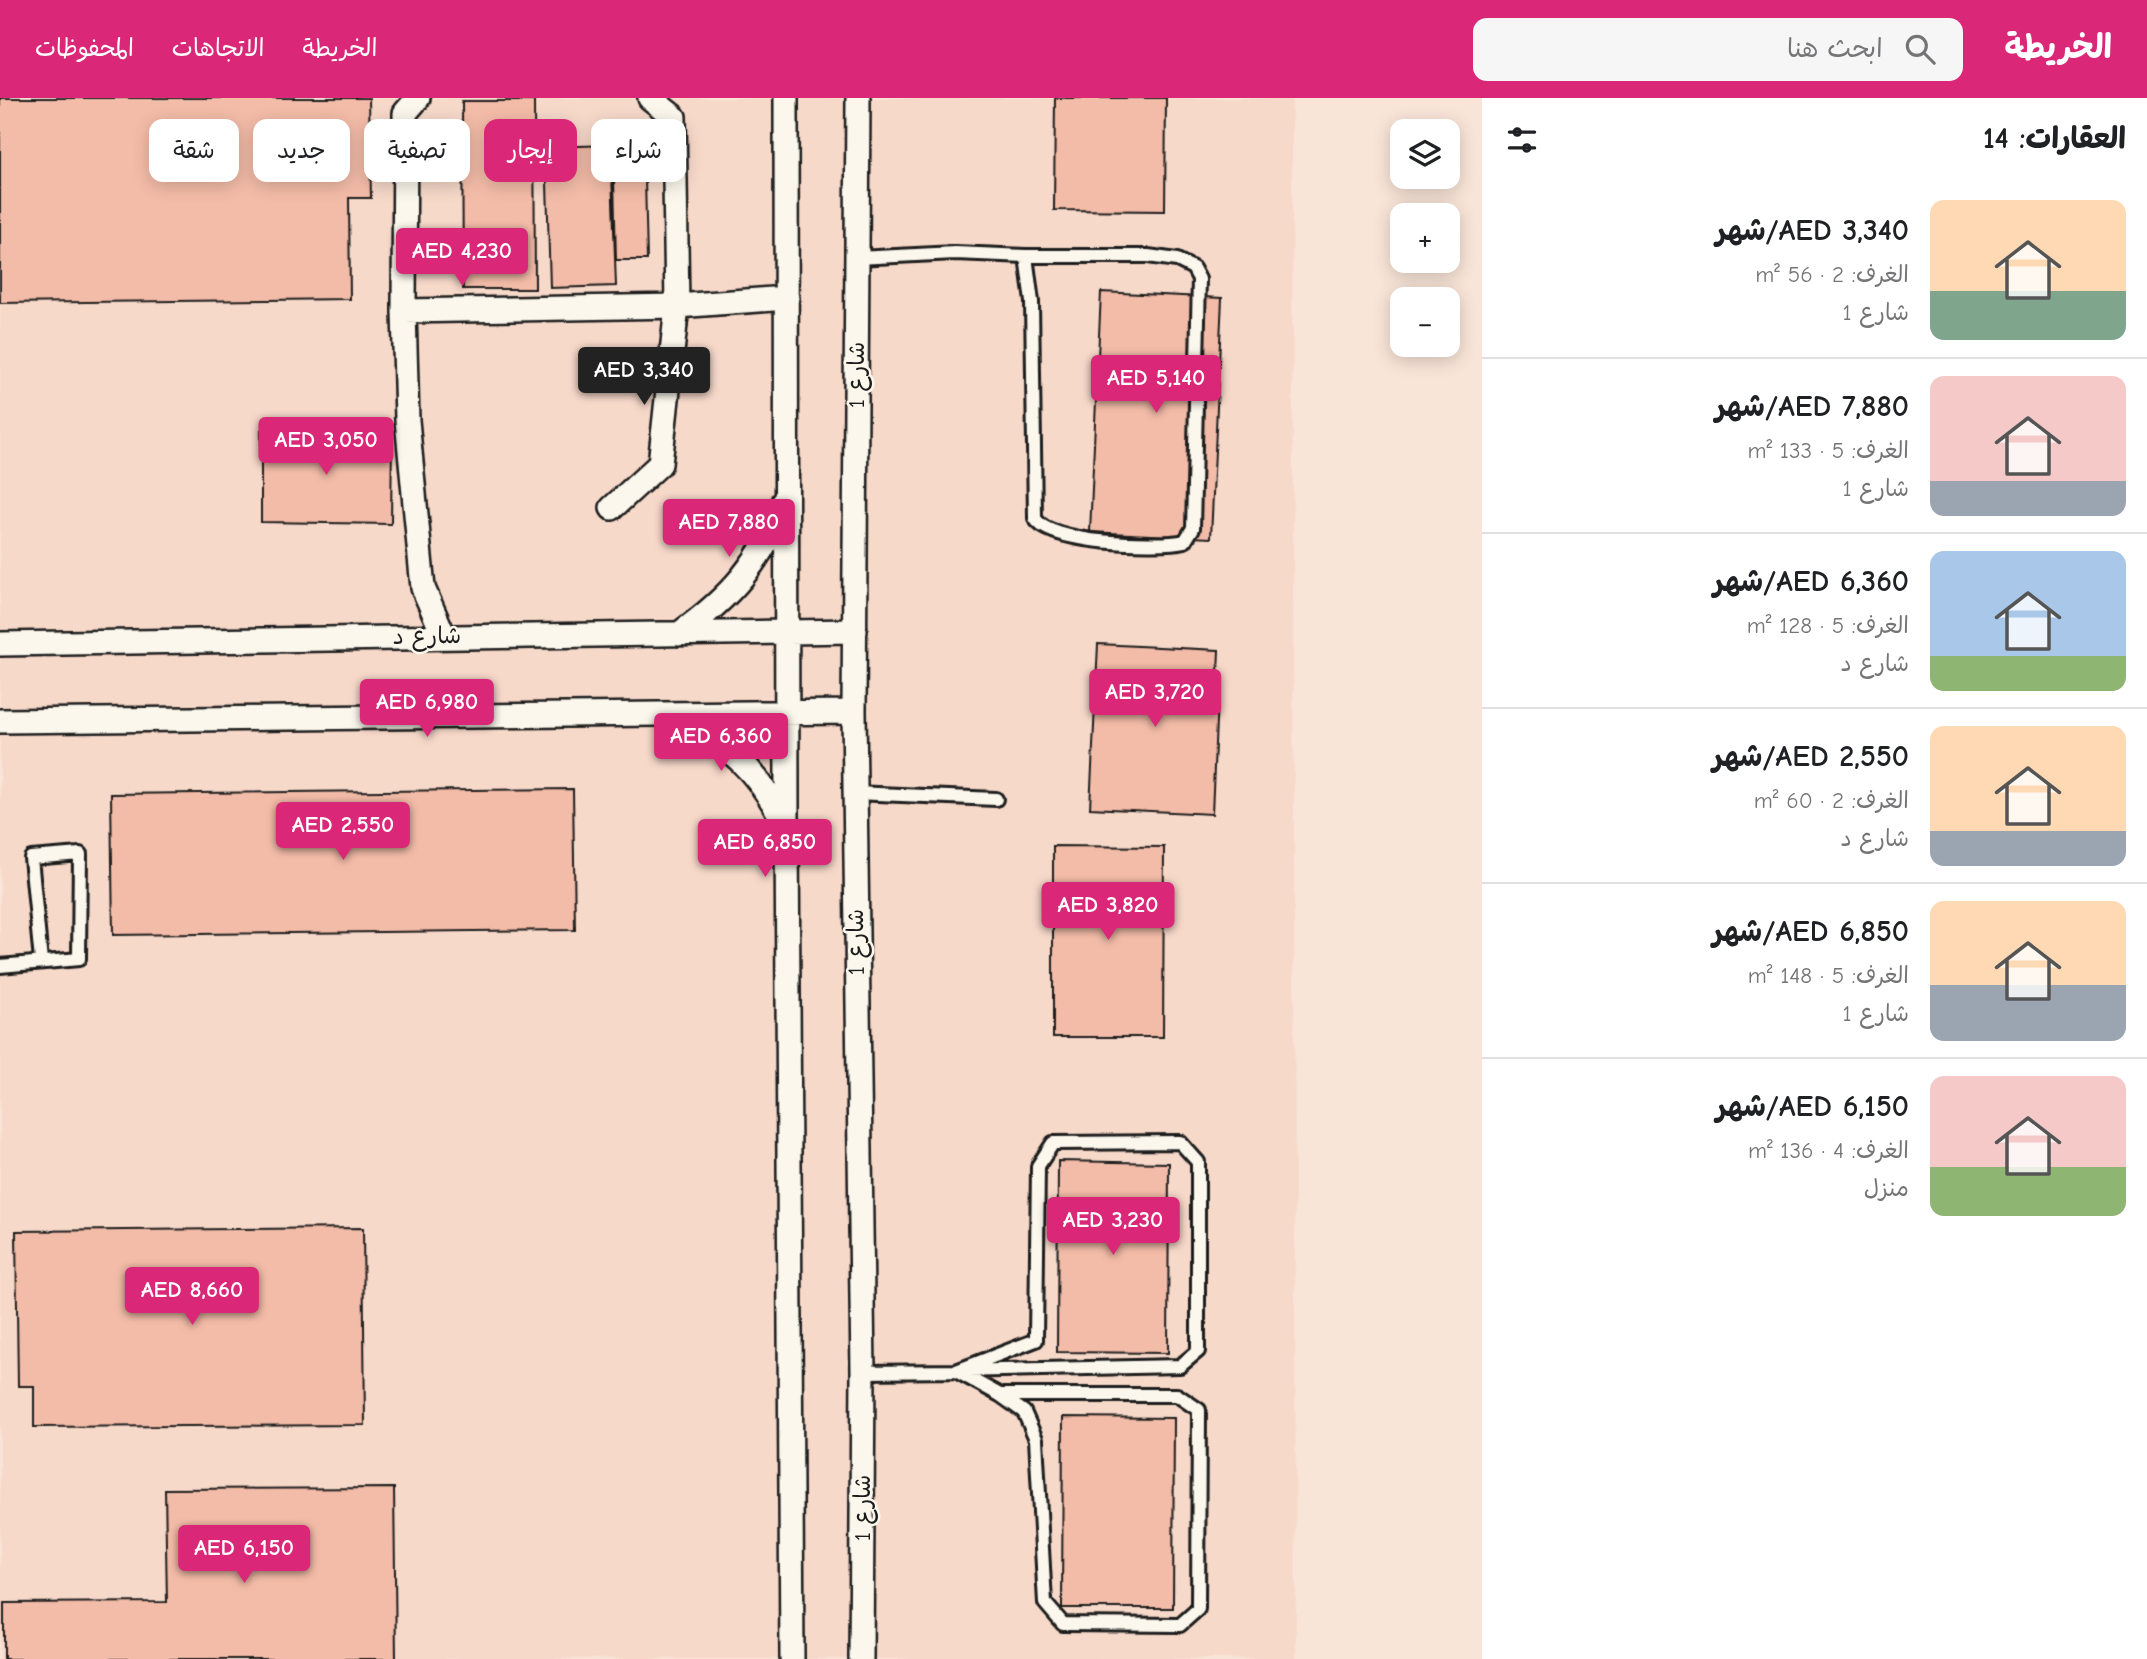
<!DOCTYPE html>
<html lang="ar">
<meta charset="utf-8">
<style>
:root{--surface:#fff;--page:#f6f6f6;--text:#202124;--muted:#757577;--line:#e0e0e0;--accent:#db2777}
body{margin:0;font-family:"Comic Neue","Playpen Sans Arabic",sans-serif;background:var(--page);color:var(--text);direction:rtl;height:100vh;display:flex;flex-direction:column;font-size:26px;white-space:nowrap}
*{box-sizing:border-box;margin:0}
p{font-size:23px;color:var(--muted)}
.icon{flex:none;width:38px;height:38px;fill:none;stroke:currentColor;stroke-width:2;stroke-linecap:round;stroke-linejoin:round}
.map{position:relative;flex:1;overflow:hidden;direction:ltr}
.sheet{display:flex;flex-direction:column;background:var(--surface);width:665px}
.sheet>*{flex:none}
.guide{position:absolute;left:21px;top:21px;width:665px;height:63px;direction:rtl;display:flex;gap:14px}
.controls{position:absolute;left:1390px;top:21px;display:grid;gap:14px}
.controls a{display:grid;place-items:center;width:70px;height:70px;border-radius:14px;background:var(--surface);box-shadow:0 4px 18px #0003;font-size:35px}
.price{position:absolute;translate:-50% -60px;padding:0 16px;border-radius:7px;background:var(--accent);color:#fff;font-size:23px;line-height:46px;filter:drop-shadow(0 2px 4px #0008)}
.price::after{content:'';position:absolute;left:50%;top:42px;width:21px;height:16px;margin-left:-10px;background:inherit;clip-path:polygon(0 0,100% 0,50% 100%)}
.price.on{background:#222;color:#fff}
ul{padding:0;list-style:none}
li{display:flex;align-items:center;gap:21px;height:175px;padding:0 21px}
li+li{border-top:2px solid var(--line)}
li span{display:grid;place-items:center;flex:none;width:196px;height:140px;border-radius:14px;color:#555}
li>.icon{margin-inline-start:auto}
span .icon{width:84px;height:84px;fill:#fffc;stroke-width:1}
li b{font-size:30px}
h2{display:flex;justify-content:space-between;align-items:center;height:84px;padding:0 21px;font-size:30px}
.pill{padding:0 24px;border-radius:14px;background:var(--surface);box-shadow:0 4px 18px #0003;font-size:24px;line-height:63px}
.pill.on{background:var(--accent);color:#fff}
header{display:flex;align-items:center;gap:42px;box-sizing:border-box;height:98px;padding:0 35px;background:var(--accent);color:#fff}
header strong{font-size:33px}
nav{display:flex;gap:38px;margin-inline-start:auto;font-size:24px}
.search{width:490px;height:63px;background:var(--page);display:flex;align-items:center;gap:18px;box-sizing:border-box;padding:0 24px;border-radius:14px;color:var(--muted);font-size:26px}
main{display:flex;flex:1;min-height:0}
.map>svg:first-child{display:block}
.built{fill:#f7d9ca}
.building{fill:#f3bca8;stroke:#1c1c1c;stroke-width:2}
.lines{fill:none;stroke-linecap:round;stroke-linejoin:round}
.service-casing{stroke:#1c1c1c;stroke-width:18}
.minor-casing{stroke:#1c1c1c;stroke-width:28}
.service{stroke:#fbf7ec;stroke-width:12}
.minor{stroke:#fbf7ec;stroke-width:23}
.labels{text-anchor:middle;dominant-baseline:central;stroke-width:5;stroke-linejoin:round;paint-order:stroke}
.street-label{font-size:23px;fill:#1c1c1c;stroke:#fbf7ec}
</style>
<header>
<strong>الخريطة</strong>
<div class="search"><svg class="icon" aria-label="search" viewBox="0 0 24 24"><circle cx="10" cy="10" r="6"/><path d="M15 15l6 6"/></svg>ابحث هنا</div>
<nav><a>الخريطة</a><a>الاتجاهات</a><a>المحفوظات</a></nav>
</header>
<main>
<section class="sheet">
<h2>العقارات: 14<svg class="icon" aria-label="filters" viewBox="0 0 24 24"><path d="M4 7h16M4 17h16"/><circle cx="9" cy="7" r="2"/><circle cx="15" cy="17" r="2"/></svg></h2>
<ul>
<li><span style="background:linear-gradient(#ffd9b3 65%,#7fa58c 0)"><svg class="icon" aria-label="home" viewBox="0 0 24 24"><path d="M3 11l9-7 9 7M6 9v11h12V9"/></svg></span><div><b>AED 3,340/شهر</b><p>الغرف: 2 · 56 m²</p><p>شارع 1</p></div></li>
<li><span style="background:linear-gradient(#f6c9c9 75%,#9aa5b1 0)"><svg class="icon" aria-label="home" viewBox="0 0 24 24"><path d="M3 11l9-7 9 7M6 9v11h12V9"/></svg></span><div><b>AED 7,880/شهر</b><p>الغرف: 5 · 133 m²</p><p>شارع 1</p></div></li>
<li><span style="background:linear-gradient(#a9c7e8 75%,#8fb573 0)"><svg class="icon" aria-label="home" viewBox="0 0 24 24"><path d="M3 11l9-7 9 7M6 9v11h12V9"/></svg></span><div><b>AED 6,360/شهر</b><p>الغرف: 5 · 128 m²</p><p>شارع د</p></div></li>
<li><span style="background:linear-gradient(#ffd9b3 75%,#9aa5b1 0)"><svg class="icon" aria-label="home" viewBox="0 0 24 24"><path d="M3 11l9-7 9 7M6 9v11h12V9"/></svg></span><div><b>AED 2,550/شهر</b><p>الغرف: 2 · 60 m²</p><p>شارع د</p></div></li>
<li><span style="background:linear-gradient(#ffd9b3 60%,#9aa5b1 0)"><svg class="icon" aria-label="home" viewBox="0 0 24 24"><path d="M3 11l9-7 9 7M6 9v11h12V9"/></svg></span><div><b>AED 6,850/شهر</b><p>الغرف: 5 · 148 m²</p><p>شارع 1</p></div></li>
<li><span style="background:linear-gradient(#f6c9c9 65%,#8fb573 0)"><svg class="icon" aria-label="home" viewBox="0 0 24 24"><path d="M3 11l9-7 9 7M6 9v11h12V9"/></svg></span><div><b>AED 6,150/شهر</b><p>الغرف: 4 · 136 m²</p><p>منزل</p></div></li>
</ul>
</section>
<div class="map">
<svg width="1482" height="1561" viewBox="0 0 1482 1561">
<rect width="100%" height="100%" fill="#f9e5d8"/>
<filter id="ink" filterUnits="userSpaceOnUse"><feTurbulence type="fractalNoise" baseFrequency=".0143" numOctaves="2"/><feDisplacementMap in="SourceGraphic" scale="14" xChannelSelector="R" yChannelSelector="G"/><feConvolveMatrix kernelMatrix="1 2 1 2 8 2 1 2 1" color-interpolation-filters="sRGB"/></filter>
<g filter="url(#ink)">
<!-- built -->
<path class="built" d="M0 0H1292L1296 1561H0Z"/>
<!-- building -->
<path class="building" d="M0 0H369L371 100H349L350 201 0 205Z
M1055 0H1166L1165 113 1054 112Z
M462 3H534L535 191H463Z
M644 40 647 162H616L613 41Z
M611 47 616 188 550 190 546 49Z
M1101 194 1222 200 1211 440 1090 434Z
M261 332 392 334 391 426 261 424Z
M1098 546 1219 552 1212 716 1090 710Z
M573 691 575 832 113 837 111 696Z
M1053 748 1164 749 1163 939H1053Z
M1058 1063 1169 1065 1168 1255 1057 1254Z
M363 1130 365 1327 34 1329V1288H18L16 1133Z
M1063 1319 1174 1320 1173 1510H1062Z
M394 1390 396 1561H4V1505L167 1504 165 1391Z"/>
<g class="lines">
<!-- service casing -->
<g class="service-casing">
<path id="service" d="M857 160 955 155 1026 158 1032 204 1035 420C1047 446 1159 449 1185 443L1193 430 1199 181 1193 170 1177 162 1148 158H1026
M854 695 996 701
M0 868 79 861 80 756 31 760 41 863
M956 1273 1000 1297 1024 1314 1036 1341 1045 1505 1063 1526 1180 1527 1198 1511 1199 1312 1177 1297H1000
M863 1274 956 1273 1036 1242 1038 1068 1053 1045 1180 1044 1198 1064V1253L1180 1268 956 1273"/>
</g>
<!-- minor casing -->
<g class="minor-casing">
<path id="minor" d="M418 0 405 15 404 213 677 208 787 200
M786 0 787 732 792 1561
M858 0 854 614 863 1274 861 1561
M404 213 407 322 423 490 444 538
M612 410 660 366 677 208 674 19 650 0
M679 536C729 500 763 464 783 404
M0 546 855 533
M670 621C726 640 760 675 785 727
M0 623 854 614"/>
</g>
<!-- service -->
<use href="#service" class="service"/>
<!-- minor -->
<use href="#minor" class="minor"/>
</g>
</g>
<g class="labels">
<!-- street labels -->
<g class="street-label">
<text transform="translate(856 277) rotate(-90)">شارع 1</text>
<text transform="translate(427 538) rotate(-1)">شارع د</text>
<text transform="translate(856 844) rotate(-91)">شارع 1</text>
<text transform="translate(862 1410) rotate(-90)">شارع 1</text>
</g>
</g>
</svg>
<div class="controls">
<a><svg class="icon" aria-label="layers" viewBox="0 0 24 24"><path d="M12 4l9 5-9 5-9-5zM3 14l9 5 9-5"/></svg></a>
<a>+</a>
<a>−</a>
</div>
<b class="price" style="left:462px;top:190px">AED 4,230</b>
<b class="price on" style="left:644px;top:309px">AED 3,340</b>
<b class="price" style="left:1156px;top:317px">AED 5,140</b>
<b class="price" style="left:326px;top:379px">AED 3,050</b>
<b class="price" style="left:729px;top:461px">AED 7,880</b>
<b class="price" style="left:1155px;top:631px">AED 3,720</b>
<b class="price" style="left:427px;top:641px">AED 6,980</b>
<b class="price" style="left:721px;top:675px">AED 6,360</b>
<b class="price" style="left:343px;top:764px">AED 2,550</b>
<b class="price" style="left:765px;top:781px">AED 6,850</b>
<b class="price" style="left:1108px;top:844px">AED 3,820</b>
<b class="price" style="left:1113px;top:1159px">AED 3,230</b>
<b class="price" style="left:192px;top:1229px">AED 8,660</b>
<b class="price" style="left:244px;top:1487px">AED 6,150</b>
<div class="guide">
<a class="pill">شراء</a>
<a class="pill on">إيجار</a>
<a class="pill">تصفية</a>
<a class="pill">جديد</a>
<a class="pill">شقة</a>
</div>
</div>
</main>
